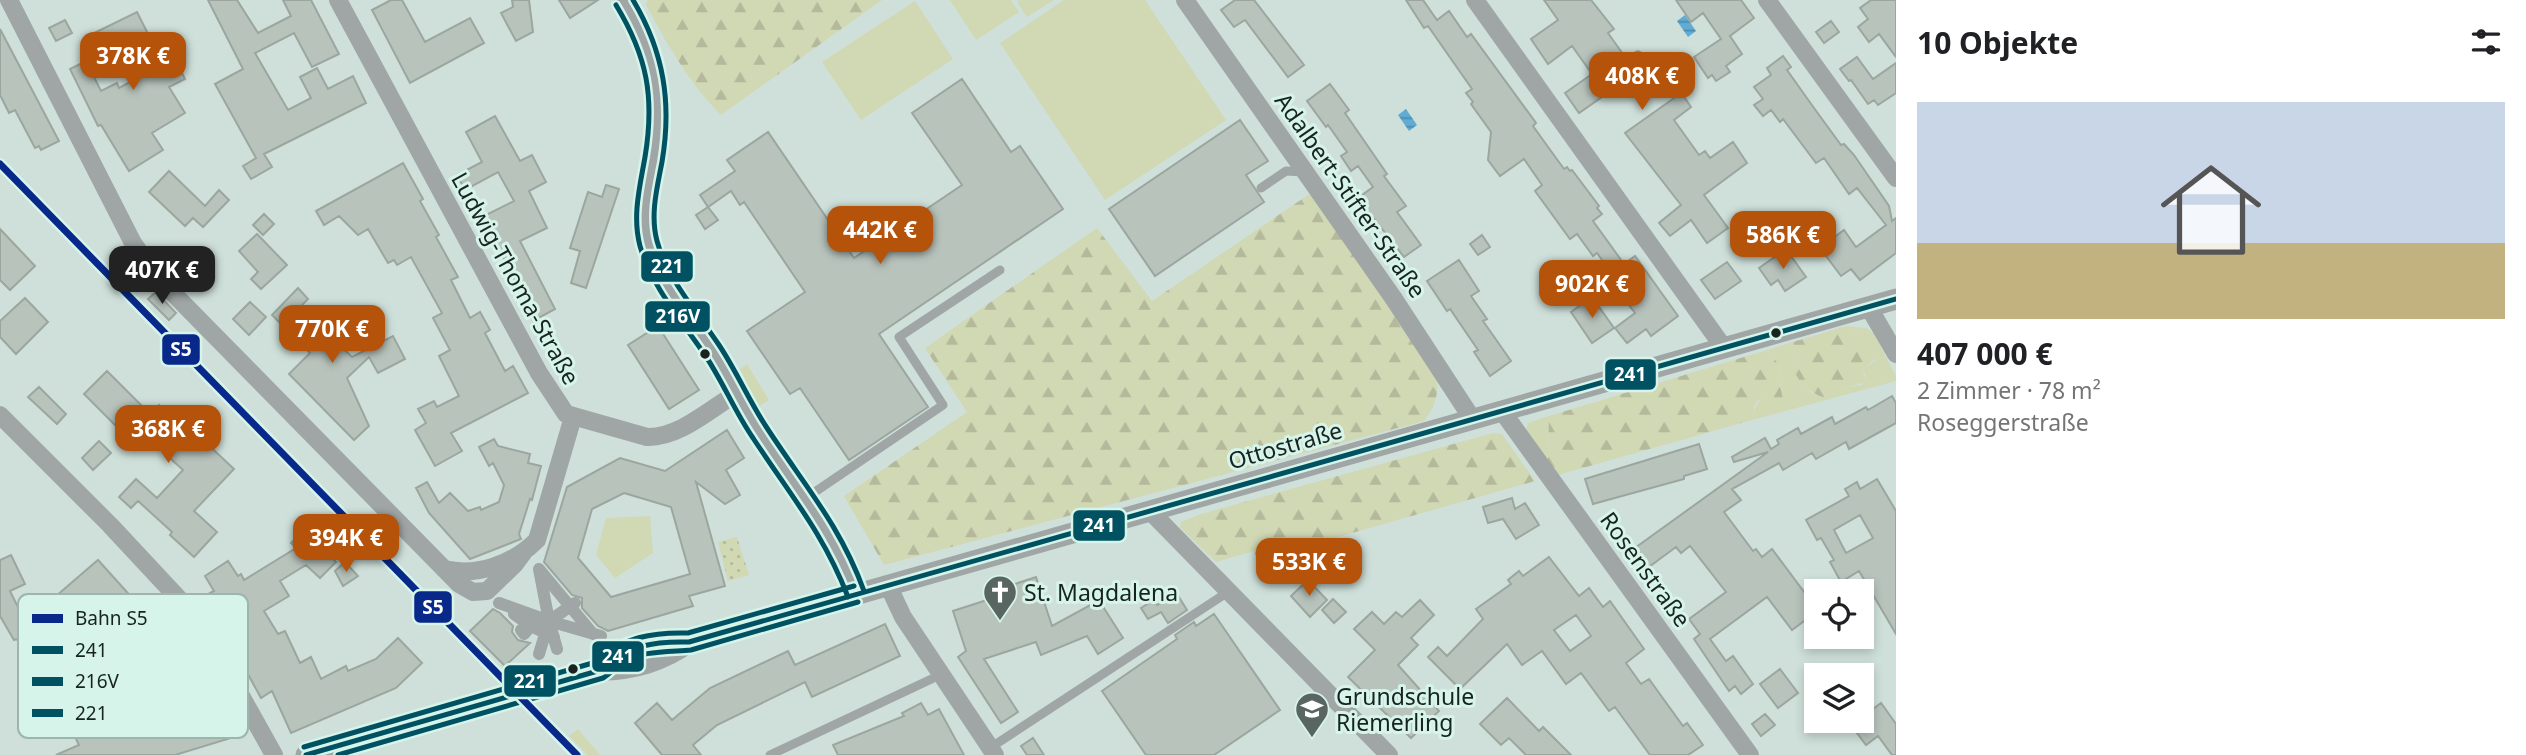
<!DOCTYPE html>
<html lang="de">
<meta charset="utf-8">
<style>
:root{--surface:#fff;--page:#f6f6f6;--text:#202124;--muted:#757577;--line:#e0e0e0;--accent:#b45309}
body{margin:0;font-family:"Noto Sans",sans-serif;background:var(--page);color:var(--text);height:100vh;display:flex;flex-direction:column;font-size:26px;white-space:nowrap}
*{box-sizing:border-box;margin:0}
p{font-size:23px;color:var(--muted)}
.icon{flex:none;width:38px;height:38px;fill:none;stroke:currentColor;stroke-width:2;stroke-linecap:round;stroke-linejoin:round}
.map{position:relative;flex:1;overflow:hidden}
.side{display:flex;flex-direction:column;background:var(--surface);width:630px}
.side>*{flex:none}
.tools{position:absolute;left:1804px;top:579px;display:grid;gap:14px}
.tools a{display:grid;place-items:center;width:70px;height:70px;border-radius:0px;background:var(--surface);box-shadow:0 4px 10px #0003;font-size:35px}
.price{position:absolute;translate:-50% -60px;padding:0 16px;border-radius:14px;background:var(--accent);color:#fff;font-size:23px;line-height:46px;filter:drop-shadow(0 2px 4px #0008)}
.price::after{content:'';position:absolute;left:50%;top:42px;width:21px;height:16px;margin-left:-10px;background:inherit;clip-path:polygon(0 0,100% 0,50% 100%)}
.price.on{background:#222;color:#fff}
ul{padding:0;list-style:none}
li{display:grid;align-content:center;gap:14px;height:371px;padding:0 21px}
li+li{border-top:2px solid var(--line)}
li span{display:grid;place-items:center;height:217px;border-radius:0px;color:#555}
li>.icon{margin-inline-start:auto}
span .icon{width:126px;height:126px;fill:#fffc;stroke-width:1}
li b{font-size:30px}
h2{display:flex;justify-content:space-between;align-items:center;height:84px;padding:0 21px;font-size:30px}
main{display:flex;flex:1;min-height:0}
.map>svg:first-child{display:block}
.green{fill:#d1d8b4}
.forest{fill:url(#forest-firs)}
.park{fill:url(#park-dots)}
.water{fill:url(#water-rules)}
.building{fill:#b8c3bc;stroke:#9ba69f;stroke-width:2;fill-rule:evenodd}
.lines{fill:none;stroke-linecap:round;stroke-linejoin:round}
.service{stroke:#9fa6a5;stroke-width:9}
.pedestrian{stroke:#9fa6a5;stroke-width:12}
.minor{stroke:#9fa6a5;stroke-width:18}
.tertiary{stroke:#9fa6a5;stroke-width:21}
.bus-1-casing{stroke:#d6f4ea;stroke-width:10}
.bus-2-casing{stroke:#d6f4ea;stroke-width:10}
.bus-3-casing{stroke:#d6f4ea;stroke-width:10}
.bus-1{stroke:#005262;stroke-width:5}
.bus-2{stroke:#005262;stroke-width:5}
.bus-3{stroke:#005262;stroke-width:5}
.rail-1-casing{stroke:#d6f4ea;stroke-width:12}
.rail-1{stroke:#08298a;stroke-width:7}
.bus-dot{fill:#182320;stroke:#d6f4ea;stroke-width:2.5}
.labels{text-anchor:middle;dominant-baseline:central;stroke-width:6;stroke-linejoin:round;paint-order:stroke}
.street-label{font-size:23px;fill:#182320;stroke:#d6f4ea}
.poi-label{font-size:23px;fill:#182320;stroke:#d6f4ea;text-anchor:start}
.key{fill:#d6f4ea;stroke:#9db5ad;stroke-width:2}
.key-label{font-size:19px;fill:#182320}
.line-badge{stroke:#d6f4ea;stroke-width:2.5}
.badge-label{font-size:19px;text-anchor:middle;font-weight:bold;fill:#fff}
</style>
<main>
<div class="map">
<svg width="1896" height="755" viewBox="0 0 1896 755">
<defs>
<pattern id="forest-firs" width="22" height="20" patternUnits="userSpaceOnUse" patternTransform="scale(1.75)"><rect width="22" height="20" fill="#d1d8b4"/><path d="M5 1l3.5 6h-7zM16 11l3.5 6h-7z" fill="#b3b99a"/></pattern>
<pattern id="park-dots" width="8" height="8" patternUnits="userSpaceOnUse" patternTransform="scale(1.75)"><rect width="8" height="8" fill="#d1d8b4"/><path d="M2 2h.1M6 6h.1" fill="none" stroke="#b3b99a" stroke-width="1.8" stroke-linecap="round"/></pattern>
<pattern id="water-rules" width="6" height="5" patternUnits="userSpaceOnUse" patternTransform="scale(1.75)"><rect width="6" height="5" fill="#60acd4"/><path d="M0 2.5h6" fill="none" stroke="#4e8cac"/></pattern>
</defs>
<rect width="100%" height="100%" fill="#cfe0da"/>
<!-- green -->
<path class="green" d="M950 0H1011L1019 12 976 40Z
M1020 0H1054L1027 17 1017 2Z
M1064 0H1145L1226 120 1105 200 1000 43Z
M915 1 953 59 861 120 822 62Z
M1846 326 1866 328 1874 334 1896 376V381L1752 420C1757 397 1762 398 1782 390L1779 381 1780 366 1767 350 1793 342C1795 350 1792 356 1793 364 1794 376 1811 399 1825 397 1832 397 1838 390 1845 388 1850 386 1856 386 1862 385L1866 376 1863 370 1876 360 1863 337Z
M747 364 769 400 758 407 740 369Z
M1549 416 1548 461 1526 431 1528 423Z
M1201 514 1195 528 1193 540 1180 527 1181 522Z
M650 516 653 553 615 578 596 555 606 518Z
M578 729 600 755H588L569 736Z"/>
<!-- forest -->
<path class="forest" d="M648 0H882L721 115C689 83 668 45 646 5Z
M1311 193 1436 371C1439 392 1437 404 1424 421L884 565 844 496 967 412 925 348 1097 228 1152 301Z
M1846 326 1863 337 1879 355 1863 370 1866 382 1844 388 1827 398C1812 396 1794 380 1793 364 1792 357 1795 350 1793 342Z
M1767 350 1780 366 1779 381 1783 399 1769 402 1760 399 1755 404 1752 420 1558 475 1548 461 1549 416Z
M1493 433 1502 434 1535 481 1257 560 1254 551 1216 562 1193 540 1195 529 1201 514Z"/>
<!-- park -->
<path class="park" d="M737 537 749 575 728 581 718 542Z"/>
<!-- water -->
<path class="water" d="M1685 15 1696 31 1688 37 1677 21Z
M1406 109 1417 125 1409 131 1398 115Z"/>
<!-- building -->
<path class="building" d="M208 0H237L258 33 291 16 283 0H311L339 54 312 67 294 33 255 53 288 110 311 98 300 77 317 68 328 89 353 76 366 103 264 154 272 167 251 179 243 166 256 158 215 84 243 69Z
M391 0H402L425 42 470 18 484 43 410 83 372 10Z
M512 0H529L533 32 516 41 501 13 513 7Z
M559 0H598L570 18Z
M1235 0H1254L1304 65 1288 77 1245 20 1234 27 1221 10Z
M1406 0H1423L1437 20 1449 11 1467 37 1471 34 1536 123 1533 126 1564 169 1567 167 1570 171 1572 170 1599 206 1597 208 1602 214 1593 221 1624 264 1635 256 1678 316 1651 336 1646 329 1627 343 1615 328 1635 313 1628 304 1632 301 1597 253 1593 256 1577 234 1570 239 1535 191 1542 185 1524 159 1500 176 1488 160 1491 132 1471 104 1473 102 1466 93 1472 89 1428 26 1424 28Z
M1544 0H1591L1614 29 1608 33 1625 57 1638 51 1642 53 1662 77 1667 72 1691 107 1674 120 1699 155 1705 151 1710 158 1733 142 1747 163 1704 195 1728 228 1707 243 1691 220 1670 236 1659 223 1681 205 1625 133 1677 96 1622 89 1605 95 1579 113 1565 93 1592 74 1572 46 1548 64 1531 39 1558 20Z
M1676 0H1741L1754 18 1730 36 1742 54 1726 66 1730 72 1716 81 1712 75 1708 78 1694 57 1721 39 1703 13 1691 22Z
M1871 0H1896V57L1879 34 1869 42 1858 27 1868 19 1860 8Z
M137 12 157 52 169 46 185 79 169 87 185 113 152 133 163 150 129 171 101 125 98 126 70 69 86 61 101 91 117 83 119 88 145 74 131 45 124 48 122 44 96 57 86 37Z
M65 20 72 33 56 41 49 28Z
M1831 21 1839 32 1824 43 1816 32Z
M0 29 59 141 41 150 39 146 35 148 15 110 9 113 0 95Z
M1783 56 1791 67 1787 70 1814 108 1841 145 1844 144 1854 155 1889 206 1892 221 1896 218V253L1860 280 1851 269 1841 276 1820 248 1844 230 1856 247 1886 225 1857 188 1849 194 1824 158 1816 163 1783 119 1780 122 1771 110 1763 116 1754 105 1763 99 1754 87 1771 75 1767 68Z
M1857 57 1873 79 1896 63V93L1878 105 1874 100 1868 104 1851 80 1849 81 1840 69Z
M962 79 1011 152 1020 146 1063 209 879 334 928 407 849 460 800 388 790 394 747 331 805 292 744 202 740 205 731 191 708 207 700 195 735 171 727 160 768 132 854 258 962 185 912 113Z
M1330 84 1349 110 1345 113 1387 174 1384 176 1406 206 1397 212 1421 245 1404 257 1358 198 1373 187 1358 166 1351 171 1341 156 1347 152 1328 125 1326 127 1307 101Z
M495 116 520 161 532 155 546 182 529 191 547 228 520 241 555 309 533 321 519 294 522 293 482 217 514 201 498 172 465 190 457 175 482 162 466 132Z
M1240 120 1268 161 1246 175 1264 202 1155 276 1109 209Z
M403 163 423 199 420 201 439 235 436 237 458 277 451 280 470 318 480 312 490 330 485 333 505 371 513 366 528 393 451 433 462 451 435 466 415 430 426 423 418 409 434 401 437 407 459 396 439 356 450 350 433 318 442 313 411 257 397 265 394 260 388 263 368 229 358 235 339 216 324 225 316 211Z
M169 171 205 206 219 190 229 200 203 227 193 218 185 226 149 192Z
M606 185 619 189 586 288 571 283 580 251 570 248 588 192 602 197Z
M708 207 718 220 705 229 696 215Z
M264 214 274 224 263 235 253 225Z
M0 229 35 266 10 290 0 280Z
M257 234 287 265 261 289 251 279 258 272 239 251Z
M1482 235 1490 247 1478 255 1470 244Z
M1786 249 1806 277 1785 291 1778 280 1771 285 1759 268Z
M1459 260 1479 291 1471 296 1487 319 1483 321 1511 361 1490 376 1474 352 1478 350 1450 309 1447 311 1427 281Z
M1727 262 1741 281 1715 299 1701 280Z
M298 288 308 299 300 307 352 357 393 336 405 359 378 373 369 357 347 378 369 426 354 440 289 374 310 353 272 315Z
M156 292 176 313 169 320 148 299Z
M1592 297 1614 328 1592 343 1571 312Z
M25 298 48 322 16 354 0 337V321Z
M250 302 266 317 249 335 233 319Z
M658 326 699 390 669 409 628 345Z
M107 371 150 414 159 405 198 441 201 438 234 469 194 511 217 532 194 557 170 535 172 532 138 501 131 508 119 497 136 479 157 498 183 470 124 416 115 425 84 394Z
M39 387 66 414 57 424 28 397Z
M1892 396 1896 403V423L1849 449 1846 442 1816 459 1812 453 1783 470 1779 463 1732 489 1741 500 1724 512 1753 551 1756 549 1762 557 1772 549 1816 608V612L1792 630 1767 597 1710 639 1726 661 1733 656 1753 684 1741 694 1735 686 1729 691 1694 639 1700 634 1689 619 1726 592 1690 546 1681 553 1676 547 1642 572 1628 553 1768 452 1734 462 1732 457 1765 438 1771 449 1779 444 1777 440 1798 428 1801 434 1832 417 1835 424 1866 407 1868 410Z
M727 430 744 458 726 470 740 495 725 504 696 482 725 586 689 596 693 606 608 631 598 626 582 608V598L572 595 544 562 567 487 620 458 665 471ZM624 493 671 507 690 574 611 597 578 558 592 509Z
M494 439 498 446 530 454 528 463 541 466 532 500 530 499 519 534 521 539 470 559 429 513 416 488 427 482 439 503 450 493 468 511 480 507 481 510 499 502 504 485 493 463 489 466 479 447Z
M99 441 111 453 93 470 82 458Z
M1699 444 1707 469 1684 476V479L1593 504 1585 479Z
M1877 479 1896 511V634L1859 571 1841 582 1830 562 1834 560 1821 538 1817 540 1806 520 1849 496 1845 489 1857 482 1860 489ZM1860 515 1873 538 1846 553 1834 530Z
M1512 498 1515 509 1525 503 1539 525 1516 539 1503 519 1488 523 1483 507Z
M304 530 336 562 320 578 306 565 280 581 289 596 264 611 278 634 285 631 300 663 311 657 321 679 346 666 348 671 376 659 398 638 422 663 396 688 291 733 272 691 261 698 238 656 247 651 210 593 214 591 205 576 228 561 238 576 241 574 244 580 296 548 291 543Z
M11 555 25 584 10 591 32 636 65 620 49 602 98 560 144 611 142 612 150 622 149 624 163 641 159 644 175 662 182 659 193 682 202 678 231 738 175 755H56L79 745 60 706 29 720 20 700 42 690 17 639 14 640 0 616V560ZM96 657 116 680 138 662 155 701 103 726 102 724 96 726 73 677Z
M1549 557 1579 596 1589 588 1603 607 1610 601 1644 649 1626 663 1641 684 1649 679 1683 726 1687 723 1703 745 1688 755H1650L1615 707 1609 711 1581 673 1566 684 1542 651 1522 665 1507 644 1460 689 1428 657 1438 647 1447 656 1483 619 1476 609 1511 584 1508 580 1519 571 1523 576ZM1576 615 1591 636 1570 651 1554 630Z
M345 562 358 576 343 586 335 571Z
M1036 577 1052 626 1094 603 1097 608 1102 605 1123 638 1098 654 1087 636 1041 655 1036 642 984 659 1018 712 1001 723 958 657 966 651 953 611 1015 591 1012 585Z
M1308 580 1327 600 1310 617 1291 596Z
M1177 594 1187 610 1168 623 1161 612 1148 619 1141 608 1154 600 1157 605Z
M1333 599 1346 612 1334 623 1322 610Z
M1420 600 1434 615 1411 638 1418 645 1398 665 1439 711 1411 738 1348 677 1375 650 1354 629 1372 612 1384 624 1396 612 1402 617Z
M493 609 500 613 513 626 512 632 518 640 530 643 505 666 470 631Z
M1214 614 1280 710 1214 755H1146L1102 691 1177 639 1175 635 1194 622 1196 626Z
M885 624 900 656 812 697 805 682 717 725 693 745 701 755H662L635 723 657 703 672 720 710 688 788 651 795 665Z
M1780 669 1798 693 1778 708 1760 684Z
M1862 693 1873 709 1881 703 1896 724V755H1892L1878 736 1866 745 1848 721H1862Z
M1507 698 1539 731 1543 727 1571 755H1526L1509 738 1501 745 1480 724Z
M921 703 928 715 939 709 964 755H838L833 745 904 716 902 713Z
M1765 714 1775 725 1761 736 1752 724Z
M1033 738 1044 755H1027L1021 746Z"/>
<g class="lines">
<!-- service -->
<path class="service" d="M1261 188 1286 171 1303 172
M806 498 943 405 899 337 1000 270
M990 748 1228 592
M770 755 940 675"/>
<!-- pedestrian -->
<path class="pedestrian" d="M539 569 593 634
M539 569 549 621 539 654
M499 603 549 621 601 636
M514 614 531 626 554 637
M521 630 524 634 531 626
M557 649 549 621 575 603"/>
<!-- minor -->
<path class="minor" d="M9 0 133 243 158 278 459 584 473 592 487 591 514 565 523 553
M338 0 539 373 566 414 647 437C679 438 710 409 737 393
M623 0C658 53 665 99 653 161 648 187 641 219 649 245 662 284 692 319 714 353 728 374 737 397 750 418 777 462 811 500 836 546 844 561 850 578 856 594
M1185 0 1394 299 1473 420
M1475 0 1724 348
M1767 0 1896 178
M1868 306 1896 354
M1502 411 1750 755
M0 415 110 525 179 599 220 658 274 755
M1150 511 1389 755
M444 569C477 577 513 564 537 540L573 417
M888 585 903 617 995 755"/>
<!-- tertiary -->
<path class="tertiary" d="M601 670C606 665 612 658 618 655 636 644 668 641 689 642L1896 299
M306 755 601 670C632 670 664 661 689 642"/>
<!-- bus-1 casing -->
<g class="bus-1-casing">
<path id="bus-1" d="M306 755 601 670C625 645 656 641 689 642L1896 299"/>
</g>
<!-- bus-2 casing -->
<g class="bus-2-casing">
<path id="bus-2" d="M616 5C647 56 655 97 645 157 640 186 632 216 640 246 652 287 682 321 705 355 723 382 735 412 753 438 789 493 824 534 848 597
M338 755 603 678C610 674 614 668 620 664 641 650 668 652 691 650L858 602"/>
</g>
<!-- bus-3 casing -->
<g class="bus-3-casing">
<path id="bus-3" d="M633 0C664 52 672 103 662 162 657 188 650 215 657 241 668 280 697 312 719 345 737 372 749 401 767 428 804 485 840 525 864 591
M304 747 596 662C621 637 654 632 688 633L854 586"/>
</g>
<!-- bus-1 -->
<use href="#bus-1" class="bus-1"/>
<!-- bus-2 -->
<use href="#bus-2" class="bus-2"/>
<!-- bus-3 -->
<use href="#bus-3" class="bus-3"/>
<!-- rail-1 casing -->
<g class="rail-1-casing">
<path id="rail-1" d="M0 164 577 755"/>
</g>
<!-- rail-1 -->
<use href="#rail-1" class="rail-1"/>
</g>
<!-- icons -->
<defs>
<g id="church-pin" transform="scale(1.75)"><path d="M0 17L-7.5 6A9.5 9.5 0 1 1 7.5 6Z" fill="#586561" stroke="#d6f4ea"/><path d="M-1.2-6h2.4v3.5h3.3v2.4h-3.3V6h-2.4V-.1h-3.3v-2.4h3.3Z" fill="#fff"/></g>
<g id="school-pin" transform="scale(1.75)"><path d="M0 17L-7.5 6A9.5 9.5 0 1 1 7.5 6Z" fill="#586561" stroke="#d6f4ea"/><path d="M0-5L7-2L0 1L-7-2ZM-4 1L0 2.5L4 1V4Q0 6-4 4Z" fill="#fff"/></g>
</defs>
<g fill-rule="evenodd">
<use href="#church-pin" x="1000" y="592"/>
<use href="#school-pin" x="1312" y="709"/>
</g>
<!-- markers -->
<g class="bus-dot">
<circle cx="1776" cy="333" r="6"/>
<circle cx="705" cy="354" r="6"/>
<circle cx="573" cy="669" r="6"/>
</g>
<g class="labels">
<!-- street labels -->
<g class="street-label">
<text transform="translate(1351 195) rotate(55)">Adalbert-Stifter-Straße</text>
<text transform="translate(516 278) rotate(61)">Ludwig-Thoma-Straße</text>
<text transform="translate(1285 445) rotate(-16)">Ottostraße</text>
<text transform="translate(1646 569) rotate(54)">Rosenstraße</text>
</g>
<!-- poi labels -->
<g class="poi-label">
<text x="1024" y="592">St. Magdalena</text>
<text x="1336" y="696">Grundschule<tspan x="1336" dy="26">Riemerling</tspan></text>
</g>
</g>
<!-- legend -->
<rect x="18" y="594" width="230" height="144" rx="10" class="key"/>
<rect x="32" y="614" width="31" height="9" fill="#08298a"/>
<rect x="32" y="646" width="31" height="8" fill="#005262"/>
<rect x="32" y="677" width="31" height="9" fill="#005262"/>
<rect x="32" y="709" width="31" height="8" fill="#005262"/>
<g class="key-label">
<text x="75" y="625">Bahn S5</text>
<text x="75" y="657">241</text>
<text x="75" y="688">216V</text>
<text x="75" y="720">221</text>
</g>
<g class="line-badge">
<rect x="640" y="250" width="54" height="33" rx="7" fill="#005262"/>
<rect x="644" y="300" width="67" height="33" rx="7" fill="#005262"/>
<rect x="161" y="333" width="40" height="33" rx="7" fill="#08298a"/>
<rect x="1604" y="358" width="53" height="33" rx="7" fill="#005262"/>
<rect x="1072" y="509" width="54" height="33" rx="7" fill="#005262"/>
<rect x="413" y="590" width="40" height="34" rx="7" fill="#08298a"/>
<rect x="591" y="640" width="54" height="33" rx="7" fill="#005262"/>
<rect x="503" y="664" width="54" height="34" rx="7" fill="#005262"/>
</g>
<g class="badge-label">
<text x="667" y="273">221</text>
<text x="678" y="323">216V</text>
<text x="181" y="356">S5</text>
<text x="1630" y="381">241</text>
<text x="1099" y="532">241</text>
<text x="433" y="614">S5</text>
<text x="618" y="663">241</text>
<text x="530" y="688">221</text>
</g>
</svg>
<div class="tools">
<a><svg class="icon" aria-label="locate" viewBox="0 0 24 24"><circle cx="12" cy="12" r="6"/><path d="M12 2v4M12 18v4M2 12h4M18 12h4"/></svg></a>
<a><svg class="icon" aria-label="layers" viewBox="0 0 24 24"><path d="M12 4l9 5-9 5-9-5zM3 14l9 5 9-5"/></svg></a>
</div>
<b class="price" style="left:133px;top:92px">378K €</b>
<b class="price" style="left:1642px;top:112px">408K €</b>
<b class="price" style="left:880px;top:266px">442K €</b>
<b class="price" style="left:1783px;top:271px">586K €</b>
<b class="price on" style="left:162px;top:306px">407K €</b>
<b class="price" style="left:1592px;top:320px">902K €</b>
<b class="price" style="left:332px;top:365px">770K €</b>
<b class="price" style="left:168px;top:465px">368K €</b>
<b class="price" style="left:346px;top:574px">394K €</b>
<b class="price" style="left:1309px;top:598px">533K €</b>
</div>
<section class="side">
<h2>10 Objekte<svg class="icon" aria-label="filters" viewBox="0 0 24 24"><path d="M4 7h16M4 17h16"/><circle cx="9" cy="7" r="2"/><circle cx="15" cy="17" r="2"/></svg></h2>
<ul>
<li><span style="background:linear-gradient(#c9d6e8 65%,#c2b280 0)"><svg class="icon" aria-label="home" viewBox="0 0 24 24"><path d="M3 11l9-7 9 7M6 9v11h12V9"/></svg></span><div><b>407 000 €</b><p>2 Zimmer · 78 m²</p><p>Roseggerstraße</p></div></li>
</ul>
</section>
</main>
